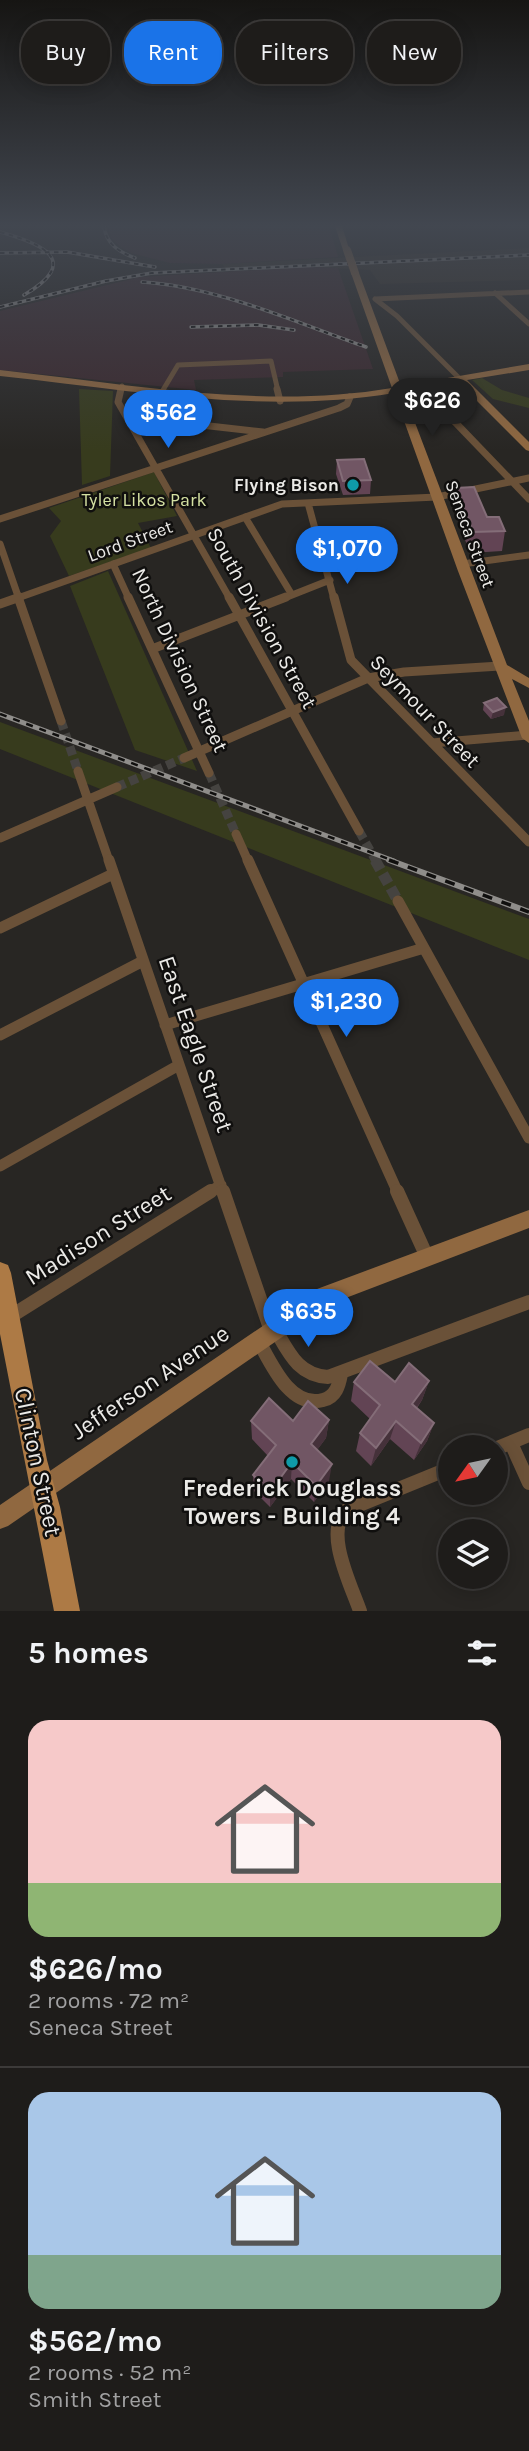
<!DOCTYPE html>
<meta charset="utf-8">
<style>
:root{--surface:#1e1c1a;--page:#2b2927;--text:#f1f3f6;--muted:#a1a1a2;--line:#3c3a39;--accent:#1a73e8}
body{margin:0;font-family:Karla,sans-serif;background:var(--page);color:var(--text);height:100vh;display:flex;flex-direction:column;font-size:26px;white-space:nowrap}
*{box-sizing:border-box;margin:0}
p{font-size:23px;color:var(--muted)}
.icon{flex:none;width:38px;height:38px;fill:none;stroke:currentColor;stroke-width:2;stroke-linecap:round;stroke-linejoin:round}
.map{position:relative;height:1611px;overflow:hidden}
.drawer{display:flex;flex-direction:column;background:var(--surface);flex:1}
.drawer>*{flex:none}
.banner{position:absolute;left:21px;top:21px;width:488px;height:63px;display:flex;gap:14px}
.needle{width:46px;rotate:237deg}
.controls{position:absolute;left:438px;top:1435px;display:grid;gap:14px}
.controls a{display:grid;place-items:center;width:70px;height:70px;border-radius:50%;background:var(--surface);box-shadow:0 4px 18px #0003,0 0 0 2px var(--line);font-size:35px}
.price{position:absolute;translate:-50% -60px;padding:0 16px;border-radius:24px;background:var(--accent);color:#fff;font-size:23px;line-height:46px;filter:drop-shadow(0 2px 4px #0008)}
.price::after{content:'';position:absolute;left:50%;top:42px;width:21px;height:16px;margin-left:-10px;background:inherit;clip-path:polygon(0 0,100% 0,50% 100%)}
.price.active{background:#222;color:#fff}
ul{padding:0;list-style:none}
li{display:grid;align-content:center;gap:14px;height:371px;padding:0 28px}
li+li{border-top:2px solid var(--line)}
li span{display:grid;place-items:center;height:217px;border-radius:21px;color:#555}
li>.icon{margin-inline-start:auto}
span .icon{width:126px;height:126px;fill:#fffc;stroke-width:1}
li b{font-size:30px}
h2{display:flex;justify-content:space-between;align-items:center;height:84px;padding:0 28px;font-size:30px}
.pill{padding:0 24px;border-radius:28px;background:var(--surface);box-shadow:0 4px 18px #0003,0 0 0 2px var(--line);font-size:24px;line-height:63px}
.pill.active{background:var(--accent);color:#fff}
.map>svg:first-child{display:block}
.built{fill:#342f27}
.industrial{fill:#3b282d}
.green{fill:#373b1d}
.lines{fill:none;stroke-linecap:round;stroke-linejoin:round}
.street-tunnel-far1{stroke:#454340;stroke-width:9;stroke-dasharray:9 4.5;stroke-linecap:butt}
.street-tunnel{stroke:#454340;stroke-width:11;stroke-dasharray:11 5;stroke-linecap:butt}
.street-far4{stroke:#6a5138;stroke-width:5}
.street-far3{stroke:#6a5138;stroke-width:7}
.street-far2{stroke:#6a5138;stroke-width:9}
.street-far1{stroke:#6a5138;stroke-width:11}
.street{stroke:#6a5138;stroke-width:14}
.secondary{fill:#906840;fill-rule:evenodd}
.primary{fill:#ad7a45;fill-rule:evenodd}
.rail-far2-casing{stroke:#8f8d8a;stroke-width:3.5}
.rail-far1-casing{stroke:#8f8d8a;stroke-width:5}
.rail-casing{stroke:#8f8d8a;stroke-width:6}
.rail-far2{stroke:#100f0e;stroke-width:2;stroke-dasharray:4.5;stroke-linecap:butt}
.rail-far1{stroke:#100f0e;stroke-width:2.5;stroke-dasharray:7;stroke-linecap:butt}
.rail{stroke:#100f0e;stroke-width:3.5;stroke-dasharray:10;stroke-linecap:butt}
.secondary-bridge{stroke:#906840;stroke-width:8}
.wall{fill:#624454}
.shaded-wall{fill:#45313a}
.building{fill:#715664;stroke:#846d78;stroke-width:2}
.culture-dot{fill:#0f9aa8;stroke:#100f0e;stroke-width:2.5}
.labels{text-anchor:middle;dominant-baseline:central;stroke-width:5;stroke-linejoin:round;paint-order:stroke}
.far-poi-label{font-size:18px;font-weight:bold;fill:#ebeae7;stroke:#100f0e;text-anchor:end}
.far-park-label{font-size:18px;fill:#d4e0a2;stroke:#100f0e}
.far-street-label{font-size:18px;fill:#ebeae7;stroke:#100f0e}
.street-label{font-size:21px;fill:#ebeae7;stroke:#100f0e}
.near-street-label{font-size:24px;fill:#ebeae7;stroke:#100f0e}
.near-poi-label{font-size:24px;font-weight:bold;fill:#ebeae7;stroke:#100f0e}
</style>
<div class="map">
<svg width="529" height="1611" viewBox="0 0 529 1611">
<rect width="100%" height="100%" fill="#282623"/>
<!-- built -->
<path class="built" d="M529 248V280L380 284 370 270 307 267 227 270 222 264Z"/>
<!-- industrial -->
<path class="industrial" d="M108 226H329L338 257 222 264 170 263 131 253 121 247 111 238Z
M307 267 338 268 373 369 283 372V377L194 380 196 390 0 370V311L140 277Z"/>
<!-- green -->
<path class="green" d="M482 378 502 390 529 398V408L493 399 472 380Z
M79 389 113 391 110 476 82 485Z
M154 472 177 516 138 523 151 548 69 576 50 536 61 521 49 508Z
M108 571 197 771 135 750 70 586Z
M0 722 529 919V960L0 749Z"/>
<g class="lines">
<!-- street-tunnel-far1 -->
<path class="street-tunnel-far1" d="M61 721 78 771
M209 773 236 834
M117 787 184 758
M359 831 376 861"/>
<!-- street-tunnel -->
<path class="street-tunnel" d="M375 860 398 901"/>
<!-- street-far4 -->
<path class="street-far4" d="M495 293 529 324
M375 299 529 292
M375 299 397 316 460 379
M163 390 178 365 271 361 278 391
M121 391 122 386"/>
<!-- street-far3 -->
<path class="street-far3" d="M121 389 118 402 230 599
M277 389 280 401
M130 417 263 432
M453 420 529 499
M308 503 334 599
M245 517 292 595
M0 519 339 408 347 404 350 397
M0 544 19 599
M113 564 129 599
M462 564 529 555
M15 599 282 504 437 497 529 478
M282 599 330 580"/>
<!-- street-far2 -->
<path class="street-far2" d="M18 597 61 721
M128 597 209 773
M229 597 359 831
M334 597 351 660 529 842
M0 604 20 597
M152 649 286 597
M432 743 528 735
M184 758 368 678 404 672 500 666
M78 771 109 861
M236 834 248 861
M0 838 117 787"/>
<!-- street-far1 -->
<path class="street-far1" d="M109 860 223 1193
M248 860 398 1193
M398 901 529 1138
M0 928 113 874
M165 1025 424 948
M0 1035 143 961
M0 1166 179 1065
M208 1193 221 1185"/>
<!-- street -->
<path class="street" d="M223 1191 271 1331
M397 1191 427 1257
M0 1323 211 1191
M275 1329C289 1353 298 1375 328 1377L529 1302
M258 1340C271 1363 290 1409 323 1400 336 1397 339 1385 341 1374
M511 1443 529 1483
M495 1449 529 1435
M360 1611C351 1585 323 1530 347 1510L450 1468"/>
<!-- secondary -->
<path class="secondary" d="M335 226H342L350 252 343 250Z
M355 271 359 273 401 386 529 364V370L467 380 529 442V451L526 450 458 382 403 391 507 665 529 678V688L512 679 529 721V743L522 738 458 571 394 393C263 415 131 390 0 376V370C129 384 263 410 392 388L351 273Z
M529 1210V1228L330 1304 8 1526 0 1529V1505L317 1289Z"/>
<!-- primary -->
<path class="primary" d="M0 1262 8 1265 11 1273 47 1460 60 1507 80 1611H54L0 1334Z"/>
<!-- rail-far2 casing -->
<g class="rail-far2-casing">
<path id="rail-far2" d="M104 226C106 244 119 252 135 258
M0 232C43 244 82 261 24 295
M0 253 67 252 155 267
M142 282C219 287 294 322 366 347
M0 307 106 281 152 273 529 255
M191 327 258 325 294 330"/>
</g>
<!-- rail-far1 casing -->
<g class="rail-far1-casing">
<path id="rail-far1" d="M0 714 394 861"/>
</g>
<!-- rail casing -->
<g class="rail-casing">
<path id="rail" d="M389 860 529 912"/>
</g>
<!-- rail-far2 -->
<use href="#rail-far2" class="rail-far2"/>
<!-- rail-far1 -->
<use href="#rail-far1" class="rail-far1"/>
<!-- rail -->
<use href="#rail" class="rail"/>
<!-- secondary-bridge -->
<path class="secondary-bridge" d="M347 250 355 273"/>
</g>
<!-- wall -->
<path class="wall" d="M337 460 371 480 370 494 343 495 336 474Z
M456 488 487 517 505 531 502 551 470 553 453 508Z
M484 703 504 715 491 719 483 710Z
M429 1381 422 1400 417 1408 434 1423 427 1441 414 1460 390 1439 371 1466 356 1451 360 1433 370 1419 351 1401 354 1382H395Z
M329 1420 326 1438 317 1450 329 1481 314 1502 291 1479 270 1507 254 1491 253 1475 268 1456 252 1439 251 1421Z"/>
<!-- shaded-wall -->
<path class="shaded-wall" d="M506 707 504 715 491 719 493 712Z
M429 1381 422 1400 406 1422 412 1404Z
M329 1420 326 1438 309 1461 311 1444Z
M396 1421 390 1439 371 1466 376 1448Z
M434 1423 427 1441 414 1460 421 1443Z
M292 1462 291 1479 270 1507V1492Z
M332 1464 329 1481 314 1502 316 1486Z"/>
<!-- building -->
<path class="building" d="M364 459 371 480 343 481 337 460Z
M474 487 487 517H499L505 531 473 532 456 488Z
M497 698 506 707 493 712 484 703Z
M370 1361 395 1382 409 1363 429 1381 412 1404 434 1423 421 1443 396 1421 376 1448 360 1433 380 1405 354 1382Z
M269 1398 293 1421 308 1401 329 1420 311 1444 332 1464 316 1486 292 1462 270 1492 253 1475 276 1445 251 1421Z"/>
<!-- sky -->
<linearGradient id="sky" x2="0" y2="1"><stop stop-color="#161513"/><stop offset="0.5" stop-color="#424750"/><stop offset="1" stop-color="#424750" stop-opacity="0"/></linearGradient>
<rect width="529" height="451" fill="url(#sky)"/>
<!-- markers -->
<g class="culture-dot">
<circle cx="353" cy="485" r="7"/>
<circle cx="292" cy="1462" r="7"/>
</g>
<g class="labels">
<!-- far-poi labels -->
<g class="far-poi-label">
<text x="339" y="485">Flying Bison</text>
</g>
<!-- far-park labels -->
<g class="far-park-label">
<text x="144" y="500">Tyler Likos Park</text>
</g>
<!-- far-street labels -->
<g class="far-street-label">
<text transform="translate(470 534) rotate(70)">Seneca Street</text>
<text transform="translate(130 541) rotate(-20)">Lord Street</text>
</g>
<!-- street labels -->
<g class="street-label">
<text transform="translate(262 618) rotate(61)">South Division Street</text>
<text transform="translate(180 660) rotate(65)">North Division Street</text>
<text transform="translate(425 711) rotate(46)">Seymour Street</text>
</g>
<!-- near-street labels -->
<g class="near-street-label">
<text transform="translate(196 1044) rotate(71)">East Eagle Street</text>
<text transform="translate(98 1235) rotate(-32)">Madison Street</text>
<text transform="translate(150 1382) rotate(-34)">Jefferson Avenue</text>
<text transform="translate(38 1462) rotate(78)">Clinton Street</text>
</g>
<!-- near-poi labels -->
<g class="near-poi-label">
<text x="292" y="1488">Frederick Douglass<tspan x="292" dy="28">Towers - Building 4</tspan></text>
</g>
</g>
</svg>
<div class="controls">
<a><svg class="needle" viewBox="-14 -14 28 28"><path d="M0-13l5 13h-10z" fill="#e53935"/><path d="M0 13l5-13h-10z" fill="#a1a1a2"/></svg></a>
<a><svg class="icon" aria-label="layers" viewBox="0 0 24 24"><path d="M12 4l9 5-9 5-9-5zM3 14l9 5 9-5"/></svg></a>
</div>
<b class="price active" style="left:432px;top:438px">$626</b>
<b class="price" style="left:168px;top:450px">$562</b>
<b class="price" style="left:347px;top:586px">$1,070</b>
<b class="price" style="left:346px;top:1039px">$1,230</b>
<b class="price" style="left:308px;top:1349px">$635</b>
<div class="banner">
<a class="pill">Buy</a>
<a class="pill active">Rent</a>
<a class="pill">Filters</a>
<a class="pill">New</a>
</div>
</div>
<section class="drawer">
<h2>5 homes<svg class="icon" aria-label="filters" viewBox="0 0 24 24"><path d="M4 7h16M4 17h16"/><circle cx="9" cy="7" r="2"/><circle cx="15" cy="17" r="2"/></svg></h2>
<ul>
<li><span style="background:linear-gradient(#f6c9c9 75%,#8fb573 0)"><svg class="icon" aria-label="home" viewBox="0 0 24 24"><path d="M3 11l9-7 9 7M6 9v11h12V9"/></svg></span><div><b>$626/mo</b><p>2 rooms · 72 m²</p><p>Seneca Street</p></div></li>
<li><span style="background:linear-gradient(#a9c7e8 75%,#7fa58c 0)"><svg class="icon" aria-label="home" viewBox="0 0 24 24"><path d="M3 11l9-7 9 7M6 9v11h12V9"/></svg></span><div><b>$562/mo</b><p>2 rooms · 52 m²</p><p>Smith Street</p></div></li>
</ul>
</section>
